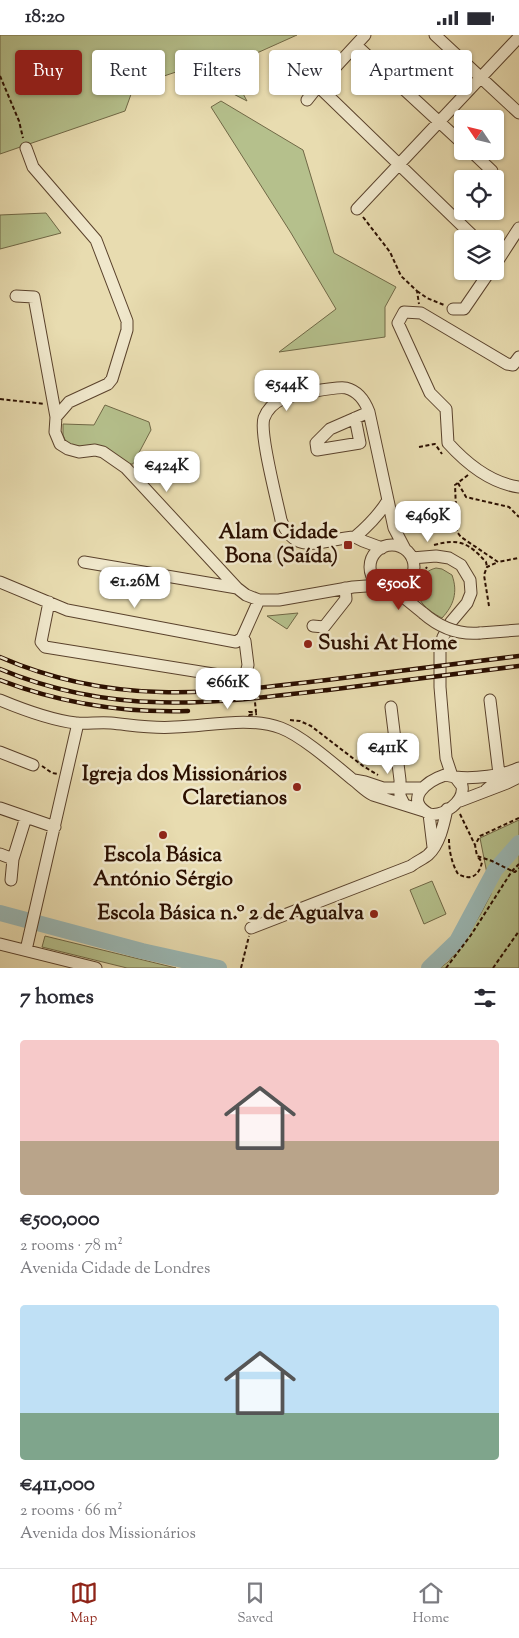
<!DOCTYPE html>
<meta charset="utf-8">
<style>
:root{--surface:#fff;--page:#f2f2f3;--text:#2b2b33;--muted:#7c7c81;--line:#e1e1e2;--accent:#8f2418}
body{margin:0;font-family:"Sorts Mill Goudy",serif;background:var(--page);color:var(--text);height:100vh;display:flex;flex-direction:column;font-size:19px;white-space:nowrap}
*{box-sizing:border-box;margin:0}
p{font-size:16px;color:var(--muted)}
.icon{flex:none;width:28px;height:28px;fill:none;stroke:currentColor;stroke-width:2;stroke-linecap:round;stroke-linejoin:round}
.map{position:relative;height:933px;overflow:hidden}
.sheet{display:flex;flex-direction:column;background:var(--surface);flex:1}
.sheet>*{flex:none}
.top-card{position:absolute;left:15px;top:15px;width:490px;height:45px;display:flex;gap:10px}
.needle{width:32px;rotate:305deg}
.tools{position:absolute;left:454px;top:75px;display:grid;gap:10px}
.tools a{display:grid;place-items:center;width:50px;height:50px;border-radius:5px;background:var(--surface);box-shadow:0 1px 4px #0004;font-size:25px}
.price{position:absolute;translate:-50% -42px;padding:0 11px;border-radius:10px;background:#fff;color:#222;font-size:16px;line-height:32px;filter:drop-shadow(0 1px 2px #0008)}
.price::after{content:'';position:absolute;left:50%;top:30px;width:15px;height:11px;margin-left:-8px;background:inherit;clip-path:polygon(0 0,100% 0,50% 100%)}
.price.active{background:var(--accent);color:#fff}
ul{padding:0;list-style:none}
li{display:grid;align-content:center;gap:10px;height:265px;padding:0 20px}
li span{display:grid;place-items:center;height:155px;border-radius:5px;color:#555}
li>.icon{margin-inline-start:auto}
span .icon{width:90px;height:90px;fill:#fffc;stroke-width:1}
li b{font-size:21px}
h2{display:flex;justify-content:space-between;align-items:center;height:60px;padding:0 20px;font-size:21px}
.chip{padding:0 18px;border-radius:5px;background:var(--surface);box-shadow:0 1px 4px #0004;font-size:18px;line-height:45px}
.chip.active{background:var(--accent);color:#fff}
.status{display:flex;justify-content:space-between;align-items:center;height:35px;padding:0 25px;background:var(--surface);direction:ltr}
.status svg{height:14px;fill:currentColor}
.tabs{display:flex;justify-content:space-around;align-items:center;height:70px;border-top:1px solid var(--line);background:var(--surface);font-size:14px;color:var(--muted)}
.tabs a{display:grid;justify-items:center;gap:2px}
.tabs .active{color:var(--accent)}
.map>svg:first-child{display:block}
.green{fill:#b5c08c;stroke:#706846}
.lines{fill:none;stroke-linecap:round;stroke-linejoin:round}
.river{stroke:#9bb9b6;stroke-width:16}
.minor-casing{stroke:#5a422c;stroke-width:13}
.path{stroke:#2b0f00;stroke-width:2;stroke-dasharray:4 2.5;stroke-linecap:butt}
.minor{stroke:#f0e8cc;stroke-width:11}
.rail-casing{stroke:#2b0f00;stroke-width:4.5}
.rail{stroke:#f0e8cc;stroke-width:2.5;stroke-dasharray:8;stroke-linecap:butt}
.minor-bridge-casing{stroke:#5a422c;stroke-width:13;stroke-linecap:butt}
.path-bridge{stroke:#2b0f00;stroke-width:2;stroke-dasharray:4 2.5;stroke-linecap:butt}
.minor-bridge{stroke:#f0e8cc;stroke-width:11}
.poi-dot{fill:#8f2418;stroke:#f0e8cc;stroke-width:2}
.labels{text-anchor:middle;dominant-baseline:central;stroke-width:5;stroke-linejoin:round;paint-order:stroke}
.poi-label{font-size:21px;font-weight:bold;fill:#2b0f00;stroke:#f0e8cc;text-anchor:end}
</style>
<div class="status"><b>18:20</b><svg viewBox="0 0 49 12"><path d="M0 12V9h3v3zM5 12V6h3v6zM10 12V3h3v9zM15 12V0h3v12zM26 1h20v11H26zM47 4h2v5h-2z"/></svg></div>
<div class="map">
<svg width="519" height="933" viewBox="0 0 519 933">
<rect width="100%" height="100%" fill="#e8dcb0"/>
<filter id="stains"><feTurbulence type="fractalNoise" baseFrequency=".004" numOctaves="4"/><feColorMatrix values="0 0 0 0 .2 0 0 0 0 .09 0 0 0 0 .02 0 0 0 .5 -.17"/></filter>
<radialGradient id="worn" r=".72"><stop offset=".6" stop-color="#630" stop-opacity="0"/><stop offset="1" stop-color="#630" stop-opacity=".3"/></radialGradient>
<!-- green -->
<path class="green" d="M0 0H297L228 31 247 66 185 34 134 51 125 76 0 119Z
M221 66 303 115 334 218 396 252 385 272V302L279 317 336 274 291 198 211 72Z
M46 178 61 198 0 214V180Z
M105 370 149 387 151 395 133 429H126L67 409 63 400V389L94 390Z
M436 533 442 534 452 540C458 557 454 570 442 583 428 576 410 562 420 546 424 539 428 535 436 533Z
M298 578 287 594 267 581Z
M519 785V933H440L448 927 459 913 480 880 491 859 480 803Z
M432 846 446 879 424 889 410 855Z
M45 901 176 933H127L42 912Z"/>
<g class="lines">
<!-- river -->
<path class="river" d="M0 878 142 916 219 933
M429 933 457 906 495 835 519 808"/>
<!-- minor casing -->
<g class="minor-casing">
<path id="minor" d="M435 0 519 78
M356 10 462 108
M318 51 365 0
M307 65 318 51 476 204
M26 113 33 132 96 205 127 286V295L112 344 108 349 69 367 56 382
M471 116 492 136
M357 174 519 2
M495 230 519 193
M16 261 34 262 56 382 55 397 60 409 68 414 79 417 95 415 103 417 126 433 237 553 246 560 259 565H279L353 552 380 550
M453 274H464L490 236
M519 322 513 330 507 329 421 278 404 277 398 288 430 358 446 374 448 408C467 429 490 448 519 452
M355 383 360 408 317 415 316 408 330 394 369 377
M355 502C368 491 379 480 388 465
M370 532a22 22 0 1 1 44 0a22 22 0 1 1-44 0Z
M382 513 363 506 355 502C326 503 296 524 281 485 277 465 259 398 264 383 267 375 274 368 282 364 291 360 337 351 346 353 358 356 365 366 369 377L394 493 405 514
M412 523 436 521 449 523 461 530 470 545 471 558 467 568 451 587 443 602 440 613V652L446 723 452 741
M84 527 237 553
M0 547 67 575 236 607 242 603 259 565
M390 554 402 561 423 578
M49 567 41 607 45 612 238 643 245 642
M313 591 324 592 346 564 345 553
M480 598 519 595
M242 603 245 606 248 630 244 646
M0 665C24 675 51 685 76 688 87 689 99 687 111 688 132 690 154 694 175 692 209 691 248 681 281 693 302 701 334 729 352 744 359 749 365 756 373 760L424 776
M391 672 400 745V761L404 769
M0 717 33 730
M445 740 455 742 462 751C465 766 444 782 429 779 403 764 427 746 445 740Z
M455 742C474 744 502 741 519 733
M354 745 365 747 383 753H422
M486 755 498 745 499 739 490 665
M460 766 507 748 519 742
M0 773 55 792
M429 779 433 812
M0 819 13 824
M11 845 13 824 26 782
M251 893 411 831C416 827 423 824 428 820 440 809 444 788 447 774
M0 909 96 933
M26 915 78 688"/>
</g>
<!-- path -->
<path class="path" d="M0 41 19 86 23 103
M363 182 390 217 401 241 417 256 419 269
M417 256 427 263 444 270
M0 364 45 369
M419 412 435 409 442 419
M468 440 455 450 457 497 461 502 498 527 519 523
M458 448 466 462 509 472 519 482
M434 510C459 503 469 508 486 527L487 532
M418 544 427 532
M489 571 484 540 487 532 498 527
M290 685 300 686 311 691 363 731 378 740
M42 731 52 738 58 739
M460 779 475 810
M519 783 480 801 475 810 477 821 492 826 512 836 515 837 519 833
M449 804C449 816 452 829 458 839 471 846 479 841 482 827L477 821
M241 933 249 901
M446 933 471 900 512 836 519 829
M493 933 519 896"/>
<!-- minor -->
<use href="#minor" class="minor"/>
<!-- rail casing -->
<g class="rail-casing">
<path id="rail" d="M0 622C113 671 210 659 327 645 391 637 455 629 519 621
M0 634C113 681 210 669 328 655 391 647 455 639 519 631
M0 645C60 668 124 678 188 676"/>
</g>
<!-- rail -->
<use href="#rail" class="rail"/>
<!-- minor-bridge casing -->
<g class="minor-bridge-casing">
<path id="minor-bridge" d="M423 578C439 592 458 600 480 598"/>
</g>
<!-- path-bridge -->
<path class="path-bridge" d="M253 648 256 677H249V680L257 679"/>
<!-- minor-bridge -->
<use href="#minor-bridge" class="minor-bridge"/>
</g>
<!-- markers -->
<g class="poi-dot">
<rect x="343" y="505" width="10" height="10" rx="2.5"/>
<circle cx="308" cy="609" r="5"/>
<circle cx="297" cy="752" r="5"/>
<circle cx="163" cy="800" r="5"/>
<circle cx="374" cy="879" r="5"/>
</g>
<g class="labels">
<!-- poi labels -->
<g class="poi-label">
<text x="338" y="498">Alam Cidade<tspan x="338" dy="24">Bona (Saída)</tspan></text>
<text x="318" y="609" text-anchor="start">Sushi At Home</text>
<text x="287" y="740">Igreja dos Missionários<tspan x="287" dy="24">Claretianos</tspan></text>
<text x="163" y="821" text-anchor="middle">Escola Básica<tspan x="163" dy="24">António Sérgio</tspan></text>
<text x="364" y="879">Escola Básica n.º 2 de Agualva</text>
</g>
</g>
<rect width="100%" height="100%" filter="url(#stains)"/>
<rect width="100%" height="100%" fill="url(#worn)"/>
</svg>
<div class="tools">
<a><svg class="needle" viewBox="-14 -14 28 28"><path d="M0-13l5 13h-10z" fill="#e53935"/><path d="M0 13l5-13h-10z" fill="#7c7c81"/></svg></a>
<a><svg class="icon" aria-label="locate" viewBox="0 0 24 24"><circle cx="12" cy="12" r="6"/><path d="M12 2v4M12 18v4M2 12h4M18 12h4"/></svg></a>
<a><svg class="icon" aria-label="layers" viewBox="0 0 24 24"><path d="M12 4l9 5-9 5-9-5zM3 14l9 5 9-5"/></svg></a>
</div>
<b class="price" style="left:287px;top:377px">€544K</b>
<b class="price" style="left:167px;top:458px">€424K</b>
<b class="price" style="left:428px;top:508px">€469K</b>
<b class="price" style="left:135px;top:574px">€1.26M</b>
<b class="price active" style="left:399px;top:576px">€500K</b>
<b class="price" style="left:228px;top:675px">€661K</b>
<b class="price" style="left:388px;top:740px">€411K</b>
<div class="top-card">
<a class="chip active">Buy</a>
<a class="chip">Rent</a>
<a class="chip">Filters</a>
<a class="chip">New</a>
<a class="chip">Apartment</a>
</div>
</div>
<section class="sheet">
<h2>7 homes<svg class="icon" aria-label="filters" viewBox="0 0 24 24"><path d="M4 7h16M4 17h16"/><circle cx="9" cy="7" r="2"/><circle cx="15" cy="17" r="2"/></svg></h2>
<ul>
<li><span style="background:linear-gradient(#f6c9c9 65%,#b9a48a 0)"><svg class="icon" aria-label="home" viewBox="0 0 24 24"><path d="M3 11l9-7 9 7M6 9v11h12V9"/></svg></span><div><b>€500,000</b><p>2 rooms · 78 m²</p><p>Avenida Cidade de Londres</p></div></li>
<li><span style="background:linear-gradient(#bfe0f5 70%,#7fa58c 0)"><svg class="icon" aria-label="home" viewBox="0 0 24 24"><path d="M3 11l9-7 9 7M6 9v11h12V9"/></svg></span><div><b>€411,000</b><p>2 rooms · 66 m²</p><p>Avenida dos Missionários</p></div></li>
</ul>
</section>
<nav class="tabs">
<a class="active"><svg class="icon" aria-label="map" viewBox="0 0 24 24"><path d="M3 6l6-2 6 2 6-2v14l-6 2-6-2-6 2zM9 4v14M15 6v14"/></svg>Map</a>
<a><svg class="icon" aria-label="saved" viewBox="0 0 24 24"><path d="M7 4h10v16l-5-4-5 4z"/></svg>Saved</a>
<a><svg class="icon" aria-label="home" viewBox="0 0 24 24"><path d="M3 11l9-7 9 7M6 9v11h12V9"/></svg>Home</a>
</nav>
